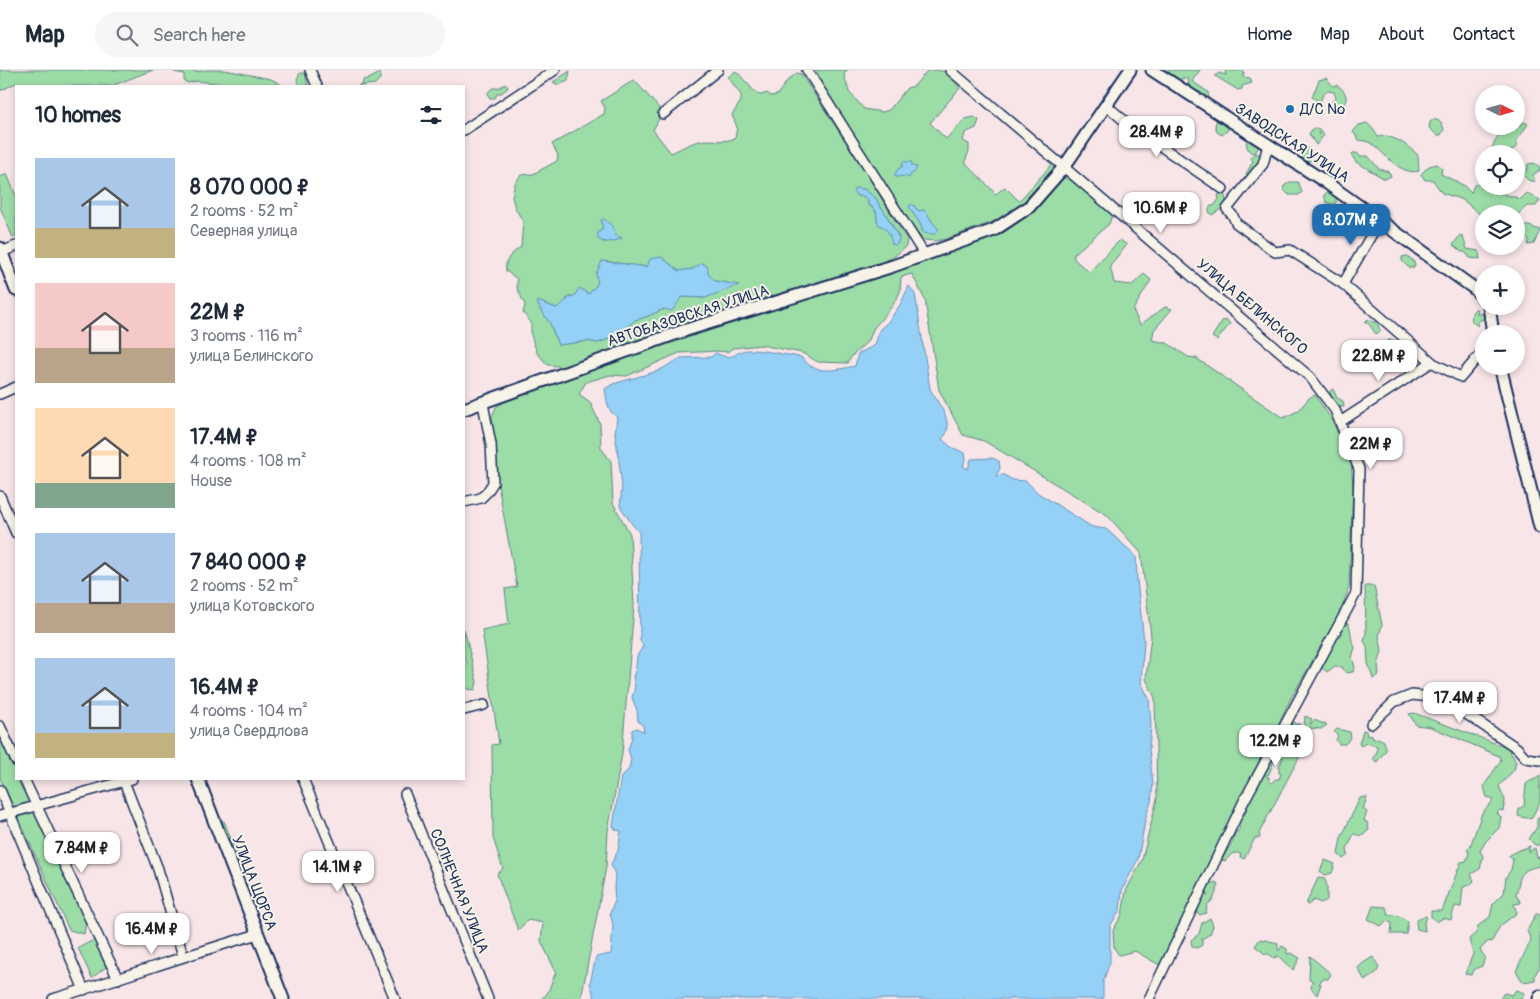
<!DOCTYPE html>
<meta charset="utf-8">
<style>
:root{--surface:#fff;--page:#f6f6f7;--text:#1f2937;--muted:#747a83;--line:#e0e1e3;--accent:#1f6fb2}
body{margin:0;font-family:Pangolin,sans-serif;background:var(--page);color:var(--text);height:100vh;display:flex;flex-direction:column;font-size:19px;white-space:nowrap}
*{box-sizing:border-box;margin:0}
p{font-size:16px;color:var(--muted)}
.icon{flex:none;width:28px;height:28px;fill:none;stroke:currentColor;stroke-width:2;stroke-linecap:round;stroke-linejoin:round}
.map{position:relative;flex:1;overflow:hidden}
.details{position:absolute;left:15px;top:15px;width:450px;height:695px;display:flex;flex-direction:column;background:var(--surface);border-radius:0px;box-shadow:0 2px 8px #0003}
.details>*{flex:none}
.needle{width:32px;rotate:95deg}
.buttons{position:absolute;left:1475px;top:15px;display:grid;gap:10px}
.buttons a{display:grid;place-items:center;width:50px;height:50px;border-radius:50%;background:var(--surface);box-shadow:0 2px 8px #0003;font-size:25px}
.price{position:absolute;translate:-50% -42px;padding:0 11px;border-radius:10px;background:#fff;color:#222;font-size:16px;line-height:32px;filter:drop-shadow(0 1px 2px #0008)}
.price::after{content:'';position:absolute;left:50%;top:30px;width:15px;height:11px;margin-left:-8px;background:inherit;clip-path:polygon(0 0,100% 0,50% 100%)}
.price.current{background:var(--accent);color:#fff}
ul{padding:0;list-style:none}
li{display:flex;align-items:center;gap:15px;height:125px;padding:0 20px}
li span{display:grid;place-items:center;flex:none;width:140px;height:100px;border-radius:0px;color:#555}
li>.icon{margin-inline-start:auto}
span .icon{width:60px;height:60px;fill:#fffc;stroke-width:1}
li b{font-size:21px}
h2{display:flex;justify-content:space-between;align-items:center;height:60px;padding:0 20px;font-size:21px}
header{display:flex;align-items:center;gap:30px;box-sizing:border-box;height:70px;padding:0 25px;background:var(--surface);border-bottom:1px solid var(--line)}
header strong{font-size:24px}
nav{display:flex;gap:28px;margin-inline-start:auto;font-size:18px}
.search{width:350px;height:45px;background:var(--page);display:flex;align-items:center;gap:12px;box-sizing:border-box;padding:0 18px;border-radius:28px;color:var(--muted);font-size:19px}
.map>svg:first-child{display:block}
.green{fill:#9cdca6;stroke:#5c8682;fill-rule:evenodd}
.water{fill:#95d1f6;stroke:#6490b9}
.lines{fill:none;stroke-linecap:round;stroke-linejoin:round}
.street-casing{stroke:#1b2f5e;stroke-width:12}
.secondary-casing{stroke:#1b2f5e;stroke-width:15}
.street{stroke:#f7f3e8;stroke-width:9}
.secondary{stroke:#f7f3e8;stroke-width:11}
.poi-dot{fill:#1f6fb2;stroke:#f7f3e8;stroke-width:2}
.labels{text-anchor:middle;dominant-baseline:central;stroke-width:4;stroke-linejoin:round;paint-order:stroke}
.poi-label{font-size:15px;fill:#1b2f5e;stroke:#f7f3e8;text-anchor:start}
.street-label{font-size:15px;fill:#1b2f5e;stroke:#f7f3e8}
</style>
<header>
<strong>Map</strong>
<div class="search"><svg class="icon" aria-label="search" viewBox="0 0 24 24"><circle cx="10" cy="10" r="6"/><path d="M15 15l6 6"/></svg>Search here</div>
<nav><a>Home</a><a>Map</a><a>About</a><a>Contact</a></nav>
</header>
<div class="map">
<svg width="1540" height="929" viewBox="0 0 1540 929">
<rect width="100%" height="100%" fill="#f7e5e7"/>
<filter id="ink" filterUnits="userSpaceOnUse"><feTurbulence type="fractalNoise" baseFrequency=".02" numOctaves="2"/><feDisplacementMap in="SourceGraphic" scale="10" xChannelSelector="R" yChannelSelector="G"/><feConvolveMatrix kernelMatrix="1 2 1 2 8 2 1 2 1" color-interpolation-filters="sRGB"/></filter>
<g filter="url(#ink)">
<!-- green -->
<path class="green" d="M0 0H153L111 16H18L16 13 0 21Z
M174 0H193L195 2 207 0H225L271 9 284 16H238L197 11 188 13 184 11V4L174 2Z
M816 0H848L844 4 849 22 864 39 882 42 889 40 907 18 914 16 928 0C948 0 948 3 960 18L930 53 946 69 965 49 974 47 979 50 976 58 965 63 963 71 969 74V81L965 92 996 124 1005 117 1019 131 1053 93 1056 97 1024 131 1003 148 946 169 936 171 923 170 912 157 823 16ZM909 137 916 139 919 141 924 140 935 156 923 163 921 155Z
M1161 0H1200L1192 11 1208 22 1209 31 1199 26 1200 22 1193 20 1189 15 1188 9 1182 8 1180 11 1175 10 1173 7Z
M1225 0 1237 1 1241 0 1244 2 1243 7 1250 8 1252 13 1242 16V19L1238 20 1215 6 1219 3 1226 5Z
M570 1 568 11 558 15 553 12Z
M736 1 757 24 761 25 767 23 771 26 777 25 787 11 797 3 801 4 861 95 907 170 906 176 894 187 870 196 690 254 597 287 565 297 548 295 537 283 531 265V252L523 243 525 235 517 218V209L506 201C504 189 512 183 521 177L523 151 515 138 512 127 515 113 521 105 533 104 557 91 558 85 552 74 604 44 605 38 601 31 634 10 659 38V49L653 60 671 83C680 79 690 73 700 71 713 68 722 74 735 68L737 57 732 45 741 31V25L728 7ZM864 119 876 128 879 135 884 141 899 167H890L889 162 877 151C877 142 876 139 868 135V130L863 126H857L853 121ZM603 159 621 168 615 171 603 172 598 163ZM661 187 679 201 693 199 708 204 715 211 737 215 705 228 682 227 664 239 646 247 635 250 618 265 598 273 588 271 558 275 550 253 540 239 537 231 556 238 563 235 568 227 589 224 598 213 602 191 648 197Z
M300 3H305L308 16H299L297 9Z
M380 3V9L375 14 358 16 362 14 364 9 367 10Z
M1326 8 1333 16 1337 15C1351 25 1347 32 1337 43L1332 40 1330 33 1336 28 1334 22 1328 21 1323 24 1320 32 1312 27 1319 10Z
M506 14 508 18 501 23 497 24 495 28H490L488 25 489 21 493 18H498Z
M1217 49H1226L1228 60 1222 65 1217 62 1215 55Z
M1434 49 1441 52 1444 59 1441 65H1437L1429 58 1430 52Z
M1524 52 1528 54 1516 72 1518 76 1506 84H1489L1503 56H1516V54L1519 56Z
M1367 53 1373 59 1378 67C1392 63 1408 76 1418 85L1419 101C1400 106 1385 83 1371 73 1367 71 1363 71 1359 70L1353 62 1359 55Z
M1313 58 1320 60 1318 64 1319 65 1321 62 1324 65 1316 75 1309 64Z
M1247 67 1259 76 1255 83H1252C1246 79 1246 74 1247 67Z
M1305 77 1309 79V88L1310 91 1305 92 1301 86V79Z
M1257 83 1260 85V93L1249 106 1246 104 1253 91 1250 87Z
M1353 83H1357L1360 86H1368L1379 99 1389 102 1391 106 1385 109 1356 92 1352 86Z
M1534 93 1540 97V100L1533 105 1534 112 1528 110 1523 105 1527 100 1528 94Z
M1437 94 1442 98 1441 104 1463 115 1471 123 1474 115 1480 112 1478 105 1484 95V116H1502L1497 122 1521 129 1527 123 1540 130 1536 136H1527L1516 146V144H1484V147H1483L1463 130 1442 123 1433 110H1425L1421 104 1429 96Z
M7 104 16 126V167L13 168 0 137V107Z
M1061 108C1077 106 1100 134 1112 145L1109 154 1074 184V189L1089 202 1120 170 1127 175 1110 195 1114 213 1132 215 1144 204 1151 210 1133 240 1140 255 1165 237 1172 239 1154 260 1152 270 1167 273 1188 287 1196 288 1283 348 1298 341 1309 328 1315 325 1332 350 1351 393 1353 417 1349 517 1341 541 1291 628 1185 844 1161 896 1135 881 1119 885 1114 878 1113 860 1122 845 1126 821 1142 790 1157 729 1155 628 1146 609 1151 566 1141 483 1107 445 984 371 963 365 939 320 925 230 912 204 901 207 900 222 893 235 873 259 869 270 851 287 848 293 818 292 802 283 761 275 733 278 727 282 718 281 679 283 627 306 610 305 586 312 579 324 590 332 600 354 601 378 611 391 613 433 630 464 634 535 622 684 608 761 606 797 581 929H541L547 924 556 902 541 871 543 853 528 850 518 860 497 804 503 799 493 768 492 675 499 674 482 560 509 554 505 519 517 517 498 415 492 346 496 337 509 329 638 284 993 168 1006 161 1033 142Z
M1290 112H1298L1302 122 1299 125H1289L1283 119 1284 116Z
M1224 114 1227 117 1224 122 1226 131 1229 135 1224 142 1221 139 1212 145 1209 142V138L1211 136H1214L1219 129 1218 126 1221 121V115Z
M1334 121 1337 124 1336 132 1334 135 1326 132 1324 125 1327 122Z
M1520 156H1529L1540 160 1534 174 1528 175 1529 170 1524 166 1518 167 1516 160Z
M1460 165 1463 167 1467 179 1479 181 1480 189 1470 188 1465 182H1462L1453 175Z
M1406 186 1413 190 1415 195 1413 198H1409L1402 191V187Z
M1475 239H1478L1477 244H1484V249L1478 251V256L1472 252C1471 248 1471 242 1475 239Z
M1368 249 1373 252H1378L1379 258 1381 261 1376 264C1372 260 1371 254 1365 252Z
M1227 250 1230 254 1217 270 1212 267 1222 251Z
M1388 270H1394L1401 277 1408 274 1409 278 1407 279 1411 281V285H1406L1404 287H1401L1400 283 1395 280 1394 275Z
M1333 319 1337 328 1343 331 1344 337H1338L1331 327 1330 321Z
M1365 516H1374L1382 555 1379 565 1382 581 1378 595 1379 605 1373 609 1368 593 1367 576 1364 571 1366 563Z
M1348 553C1353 563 1349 568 1355 577L1352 588 1355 597 1353 602 1346 603 1342 597 1335 596 1327 602 1322 598 1324 589 1340 557Z
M464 559 477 612 475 620 468 619C462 612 462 601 467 593L464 588Z
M1414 643 1508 678 1516 692 1514 700 1499 716 1505 730 1503 741 1500 740 1497 743 1501 747 1499 758 1486 771 1480 781 1483 786 1480 799 1471 804 1474 811 1470 815 1463 817 1461 837 1455 836 1451 850 1443 848 1437 852 1431 847V841H1442L1461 792 1466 791 1469 783 1467 780 1470 777 1482 743 1492 732V729L1490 727 1487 728 1484 716 1501 690 1499 686 1431 657 1416 655 1409 644Z
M1305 646 1312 649 1310 653 1311 654 1314 650 1327 655 1321 659 1309 658 1311 665 1259 763 1260 768H1255L1244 789 1240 787 1241 784C1231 781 1232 785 1225 791L1222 790C1227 778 1233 776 1235 762H1237L1240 758 1237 756 1242 744H1245L1252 723 1292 648 1293 652 1296 653V655L1287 662V664L1284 665V668L1290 667 1296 661 1297 654H1300L1302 658 1304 657ZM1276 685 1283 687 1279 697V703L1281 704 1279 709H1276L1271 713 1269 711V707H1267L1266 705 1269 704Z
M1337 659 1350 662 1351 668 1345 674H1339L1336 670 1338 666 1334 662Z
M1363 660 1366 661 1367 666 1372 665 1373 669 1378 668 1384 671 1386 680 1377 692 1375 691 1373 688 1377 682V676L1366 673 1361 676 1359 674Z
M0 666 16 702V709H19L30 733 13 738 0 708Z
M1540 706V732L1532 747 1526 748 1518 746 1519 739 1524 736 1526 714C1530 710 1536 710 1540 706Z
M1367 727 1363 739 1367 742 1364 751 1367 752 1369 760 1362 766 1354 764 1347 779 1348 785 1343 789 1338 784 1341 768 1360 728Z
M35 742 86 851 84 864 69 860 18 747Z
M1540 747V775H1535L1529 769 1537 757V749Z
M221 751H224L241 794H238L218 753Z
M1530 776 1528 782 1535 778 1537 787 1540 788V796C1518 800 1521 806 1516 825L1521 833 1514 834 1517 843 1500 856 1492 871 1487 872 1480 880 1485 887 1482 896 1475 899 1471 905 1465 904 1473 884 1469 869 1477 862 1478 856 1490 847 1493 834 1504 823 1506 807 1511 800 1513 790 1509 786C1515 780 1522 780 1530 776Z
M1325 790 1335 794 1332 803 1325 805 1320 801Z
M1318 808 1325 809 1327 817V830L1321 833 1314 830 1308 835 1306 834Z
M1215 812 1219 814 1213 830 1207 835 1206 843 1200 845 1197 843 1200 833 1207 826 1206 817Z
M1373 836 1386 837 1388 845C1396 845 1401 845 1408 852L1406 864H1391L1392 853 1386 851 1381 856 1368 849Z
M1536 844H1540V896L1535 905V910L1523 912 1516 901 1531 870 1527 861Z
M1426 846 1427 847 1424 852 1425 861 1417 859 1416 852 1419 848Z
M1210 848 1213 856 1210 864 1202 869V875L1197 878 1192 876 1191 870 1199 864 1202 853Z
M1260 869 1278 873V880L1279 881 1282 876 1287 879V884L1291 883 1300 888 1293 900 1278 886 1274 888 1269 884H1265L1255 876Z
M94 870 106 897 92 908 78 878Z
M1310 886 1331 904 1328 909H1322L1319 914H1321L1317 925 1311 918 1313 911 1309 910Z
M1373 887 1379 897 1377 902 1365 911 1358 898 1363 893Z
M1516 920 1524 923 1521 929H1500L1504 923 1512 925Z"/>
<!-- water -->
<path class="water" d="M903 92H912V96L917 97 914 103 911 104 909 108 906 106 896 107 894 106 898 99 902 97Z
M855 118 864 119 876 128 879 135 884 141 899 168 898 173 895 175 892 174C890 165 888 158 879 155 874 144 881 141 868 135V130L863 126H857L853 121Z
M910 135H914L916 139 919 141 924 140C930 146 932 154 938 158V161L935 164 923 163 921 155 909 137Z
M604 149 613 157 615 165 622 168C614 172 606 174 598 169V163L603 159 601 150Z
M661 187 679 201 693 199 702 193 708 197V204L715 211 739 215 705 228 682 227 672 241 664 239 646 247 635 250 618 265 598 273 588 271 558 275 550 253 540 239 537 231 556 238C564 234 567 228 575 225L579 218 589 224 598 213 596 204 602 191 647 197 650 189Z
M909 216 915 224 930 319 945 344 948 357 946 364 942 369 951 377 965 383 966 389 963 396 968 399 971 389 992 388 999 391 1000 398 996 407 1002 404 1013 410 1026 411 1038 423 1092 457 1106 459 1136 486 1137 511 1144 571 1141 612 1149 629 1151 655 1149 679 1153 714 1151 732 1146 746 1138 789 1122 820 1120 840 1110 856V892L1103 912V929H595L590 913 596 887 611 884 613 855 610 843 615 831 614 818 615 805 611 794 618 781 621 761 616 760 613 756 621 707 629 699 631 689 628 680 632 668V660L637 658 644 662 643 656 638 651 637 640 632 628 635 617 633 607 636 598 637 586 643 576 640 570 639 462 632 454 620 436 622 417 620 399 615 363 617 347C607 341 607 330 605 319L613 314 658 301 681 288 711 287 716 283C735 293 734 280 749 280 766 280 784 285 801 287 815 306 835 300 855 296L858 284 875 275 880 259 888 252 900 235Z"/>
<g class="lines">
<!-- street casing -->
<g class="street-casing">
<path id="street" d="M310 0 317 16
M807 0 924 184
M950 0 1310 307 1335 340 1359 399 1356 523 1243 733 1149 929
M1106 35 1127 53 1223 119
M663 44 718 0
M464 60 555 0
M1268 75 1263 94 1227 139 1233 146 1236 153 1275 182 1290 180 1343 214 1433 293 1461 307 1484 280
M2 182 16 176
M1343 214 1380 150
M0 324 16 317
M1340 352 1432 292
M0 426 16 463
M464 432 481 428 487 422 493 413 491 374 483 334
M464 640 484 635
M1371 654 1394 632 1412 625 1430 627 1443 635 1460 640 1517 678 1526 688 1540 690
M0 656 16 691
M24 709 118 909
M123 709 158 799 183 886
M303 709 395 929
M0 720 84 920
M405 724 488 929
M0 746 132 709
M53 929C122 908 189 884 258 864"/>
</g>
<!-- secondary casing -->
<g class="secondary-casing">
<path id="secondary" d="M1152 0 1324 111 1475 219 1484 229
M0 178 16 220
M1489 236 1493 264
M1500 296 1540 457
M464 339 683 261 893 196 994 160 1029 137 1064 97 1130 0
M198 709 283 929
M1539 929 1540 926"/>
</g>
<!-- street -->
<use href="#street" class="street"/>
<!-- secondary -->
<use href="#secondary" class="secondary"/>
</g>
</g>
<!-- markers -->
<circle class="poi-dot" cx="1290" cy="39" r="5"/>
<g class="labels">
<!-- poi labels -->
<g class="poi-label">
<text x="1300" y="39">Д/С №</text>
</g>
<!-- street labels -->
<g class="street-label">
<text transform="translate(1292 73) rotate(33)">ЗАВОДСКАЯ УЛИЦА</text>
<text transform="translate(1252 237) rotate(40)">УЛИЦА БЕЛИНСКОГО</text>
<text transform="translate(688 246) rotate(-18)">АВТОБАЗОВСКАЯ УЛИЦА</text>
<text transform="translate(254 813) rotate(69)">УЛИЦА ЩОРСА</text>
<text transform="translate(459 821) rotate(68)">СОЛНЕЧНАЯ УЛИЦА</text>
</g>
</g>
</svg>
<div class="buttons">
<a><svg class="needle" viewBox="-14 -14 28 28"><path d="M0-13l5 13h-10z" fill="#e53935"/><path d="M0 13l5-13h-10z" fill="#747a83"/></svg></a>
<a><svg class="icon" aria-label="locate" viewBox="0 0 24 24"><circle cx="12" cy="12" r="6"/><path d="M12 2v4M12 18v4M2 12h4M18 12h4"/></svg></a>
<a><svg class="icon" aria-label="layers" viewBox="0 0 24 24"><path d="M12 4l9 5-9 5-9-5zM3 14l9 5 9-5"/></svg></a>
<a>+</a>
<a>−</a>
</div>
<b class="price" style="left:1157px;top:88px">28.4M ₽</b>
<b class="price" style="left:1161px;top:164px">10.6M ₽</b>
<b class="price current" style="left:1351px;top:176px">8.07M ₽</b>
<b class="price" style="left:1379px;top:312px">22.8M ₽</b>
<b class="price" style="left:1371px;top:400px">22M ₽</b>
<b class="price" style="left:1460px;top:654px">17.4M ₽</b>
<b class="price" style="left:1276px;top:697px">12.2M ₽</b>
<b class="price" style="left:82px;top:804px">7.84M ₽</b>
<b class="price" style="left:338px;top:823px">14.1M ₽</b>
<b class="price" style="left:152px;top:885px">16.4M ₽</b>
<section class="details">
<h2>10 homes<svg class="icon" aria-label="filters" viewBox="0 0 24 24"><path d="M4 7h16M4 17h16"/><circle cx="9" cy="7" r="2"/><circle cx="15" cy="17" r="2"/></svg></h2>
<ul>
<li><span style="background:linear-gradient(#a9c7e8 70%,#c2b280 0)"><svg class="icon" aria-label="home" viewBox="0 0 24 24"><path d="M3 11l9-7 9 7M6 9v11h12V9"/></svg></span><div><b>8 070 000 ₽</b><p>2 rooms · 52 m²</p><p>Северная улица</p></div></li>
<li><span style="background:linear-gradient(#f6c9c9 65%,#b9a48a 0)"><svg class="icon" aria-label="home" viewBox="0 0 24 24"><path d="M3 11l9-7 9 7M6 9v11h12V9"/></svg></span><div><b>22M ₽</b><p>3 rooms · 116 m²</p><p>улица Белинского</p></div></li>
<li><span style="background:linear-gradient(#ffd9b3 75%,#7fa58c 0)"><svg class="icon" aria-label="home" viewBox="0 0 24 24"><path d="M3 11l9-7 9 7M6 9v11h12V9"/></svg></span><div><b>17.4M ₽</b><p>4 rooms · 108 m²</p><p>House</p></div></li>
<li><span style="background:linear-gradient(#a9c7e8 70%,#b9a48a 0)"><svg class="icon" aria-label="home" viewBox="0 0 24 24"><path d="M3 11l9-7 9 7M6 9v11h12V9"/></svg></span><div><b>7 840 000 ₽</b><p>2 rooms · 52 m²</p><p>улица Котовского</p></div></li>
<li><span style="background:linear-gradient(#a9c7e8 75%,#c2b280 0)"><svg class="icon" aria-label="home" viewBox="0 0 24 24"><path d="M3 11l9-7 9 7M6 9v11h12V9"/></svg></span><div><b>16.4M ₽</b><p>4 rooms · 104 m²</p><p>улица Свердлова</p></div></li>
</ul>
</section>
</div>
